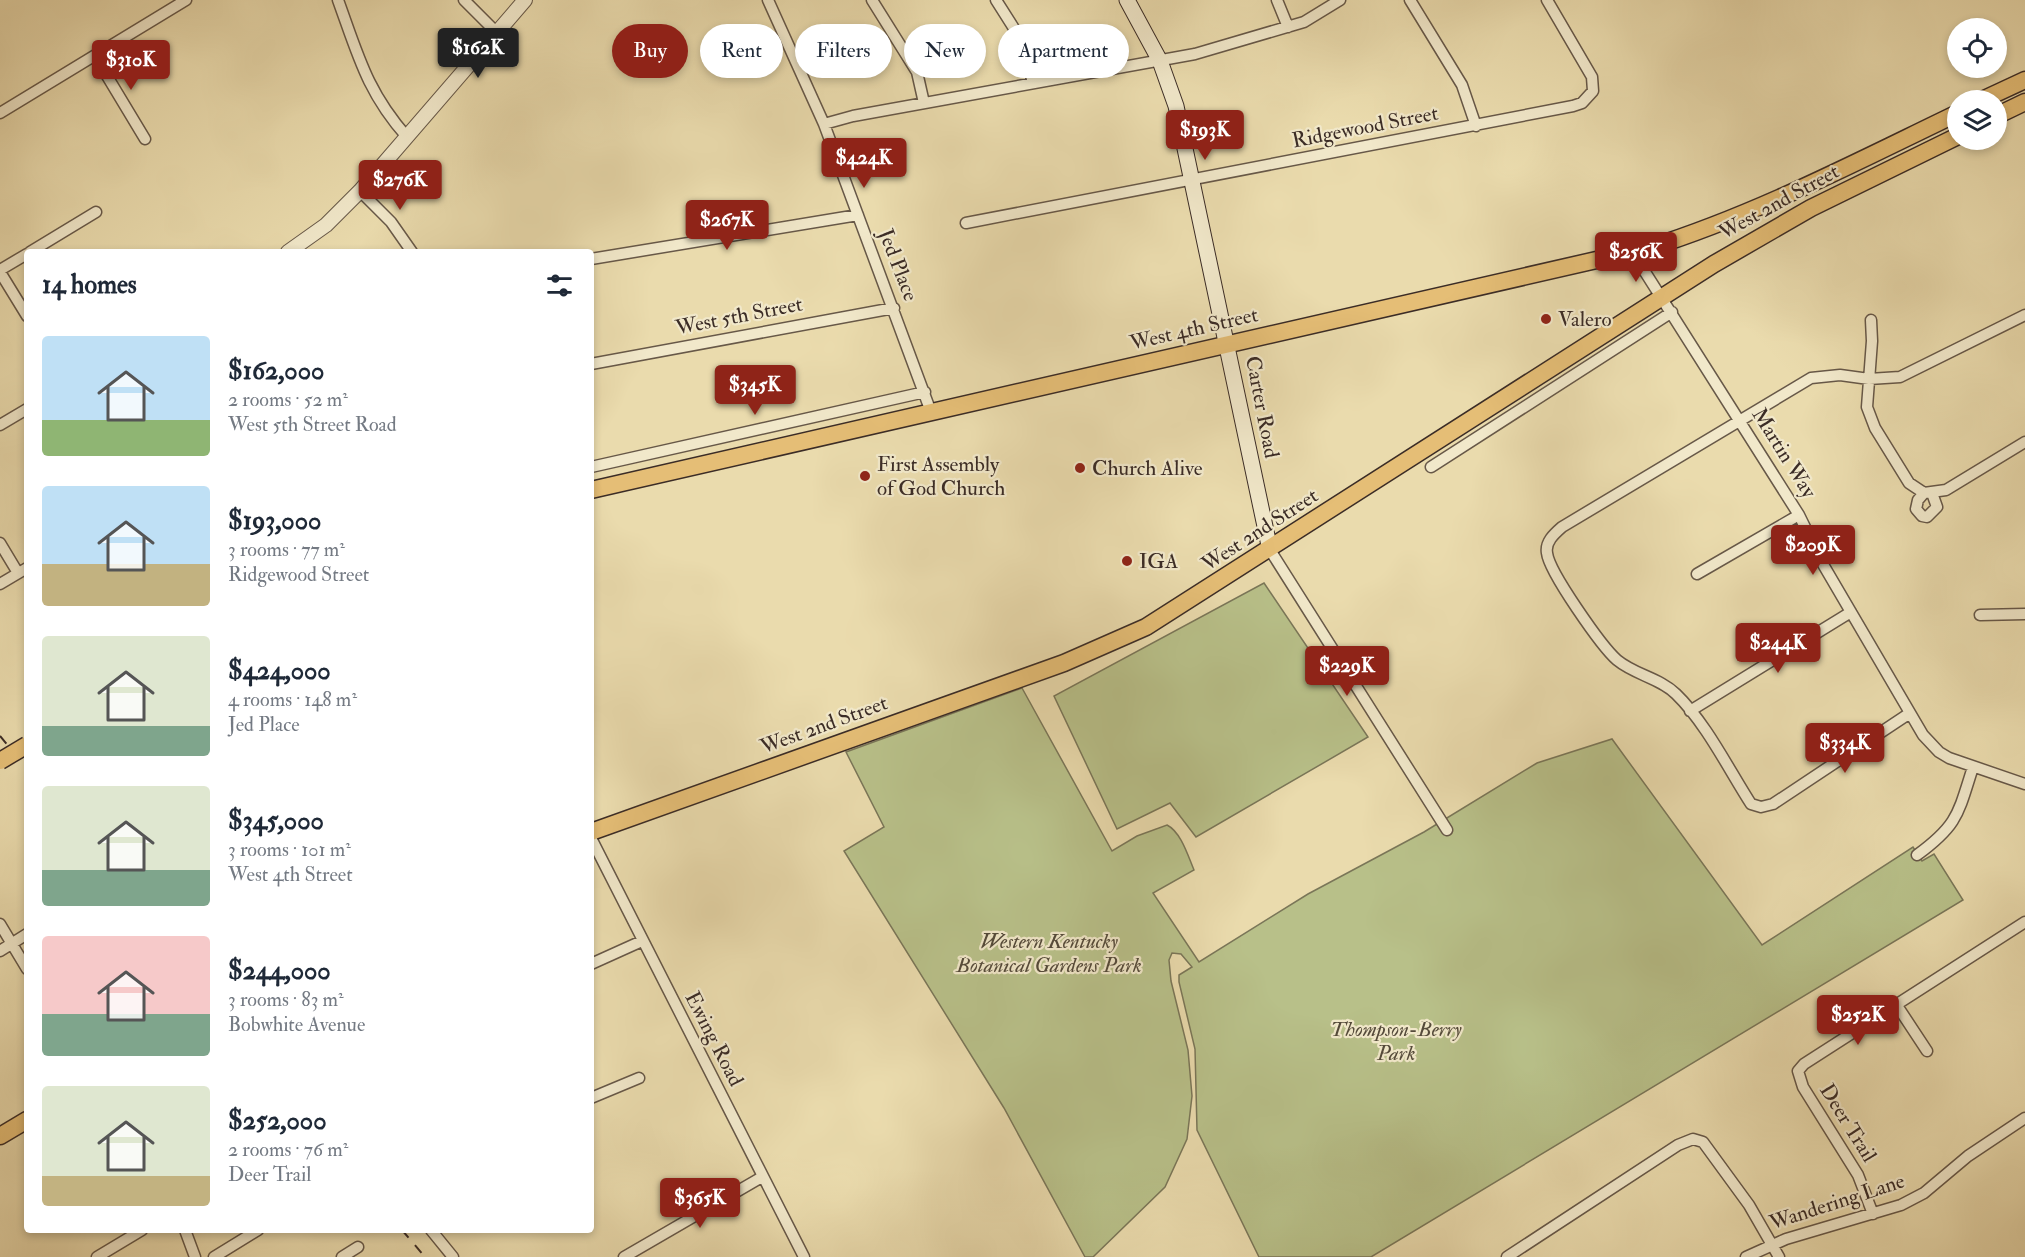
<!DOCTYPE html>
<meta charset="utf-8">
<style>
:root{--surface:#fff;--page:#f6f6f7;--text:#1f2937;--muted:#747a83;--accent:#8f2418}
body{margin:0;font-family:"IM FELL Double Pica",serif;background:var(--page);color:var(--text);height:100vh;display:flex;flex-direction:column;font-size:22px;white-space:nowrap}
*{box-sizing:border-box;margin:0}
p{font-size:20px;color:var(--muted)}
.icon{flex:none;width:33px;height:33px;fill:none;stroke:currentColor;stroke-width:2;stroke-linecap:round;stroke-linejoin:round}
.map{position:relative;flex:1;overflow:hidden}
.panel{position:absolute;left:24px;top:249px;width:570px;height:984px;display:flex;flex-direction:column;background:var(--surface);border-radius:6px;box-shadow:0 3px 9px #0003}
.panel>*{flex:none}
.top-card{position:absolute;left:612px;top:24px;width:570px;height:54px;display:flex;gap:12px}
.buttons{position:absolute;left:1947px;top:18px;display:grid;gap:12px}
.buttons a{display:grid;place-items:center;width:60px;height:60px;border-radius:50%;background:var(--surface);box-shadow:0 3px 9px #0003;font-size:30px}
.price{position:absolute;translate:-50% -51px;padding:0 14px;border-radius:6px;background:var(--accent);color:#fff;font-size:20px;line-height:39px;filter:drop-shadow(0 2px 3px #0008)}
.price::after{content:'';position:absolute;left:50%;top:36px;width:18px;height:14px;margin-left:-9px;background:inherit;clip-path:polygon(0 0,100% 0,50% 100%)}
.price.selected{background:#222;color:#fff}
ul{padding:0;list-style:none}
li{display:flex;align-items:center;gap:18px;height:150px;padding:0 18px}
li span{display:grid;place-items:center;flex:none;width:168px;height:120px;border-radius:6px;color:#555}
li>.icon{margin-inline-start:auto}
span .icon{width:72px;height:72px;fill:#fffc;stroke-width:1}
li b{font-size:26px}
h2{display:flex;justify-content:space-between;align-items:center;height:72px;padding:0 18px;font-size:26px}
.chip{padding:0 21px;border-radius:27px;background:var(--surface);box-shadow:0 3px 9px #0003;font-size:21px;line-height:54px}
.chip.selected{background:var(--accent);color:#fff}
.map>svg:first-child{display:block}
.green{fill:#b8c089;stroke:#7a7658;stroke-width:1.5}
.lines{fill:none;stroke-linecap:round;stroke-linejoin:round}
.minor-casing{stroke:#675848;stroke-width:13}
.tertiary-casing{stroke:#675848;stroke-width:16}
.secondary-casing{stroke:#3b2c26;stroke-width:17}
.primary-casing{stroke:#3b2c26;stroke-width:19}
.minor{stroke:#f1e8ca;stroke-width:10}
.tertiary{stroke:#f1e8ca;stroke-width:14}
.secondary{stroke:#f1e8ca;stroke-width:15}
.primary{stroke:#e5be76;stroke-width:16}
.rail{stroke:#3b2c26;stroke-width:2;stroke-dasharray:10 10;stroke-linecap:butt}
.primary-bridge-casing{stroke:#3b2c26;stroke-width:19;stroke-linecap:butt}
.primary-bridge{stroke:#e5be76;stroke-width:16}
.poi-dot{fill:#8f2418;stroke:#f1e8ca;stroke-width:2}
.labels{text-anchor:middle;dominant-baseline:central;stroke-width:4.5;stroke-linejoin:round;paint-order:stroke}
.street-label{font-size:21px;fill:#3b2c26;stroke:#f1e8ca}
.poi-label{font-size:21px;fill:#3b2c26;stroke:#f1e8ca;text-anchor:start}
.park-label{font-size:21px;font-style:italic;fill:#544a3a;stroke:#f1e8ca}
</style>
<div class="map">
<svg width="2025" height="1257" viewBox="0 0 2025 1257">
<rect width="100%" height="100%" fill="#eadbad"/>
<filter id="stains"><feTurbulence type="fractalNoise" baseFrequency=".00333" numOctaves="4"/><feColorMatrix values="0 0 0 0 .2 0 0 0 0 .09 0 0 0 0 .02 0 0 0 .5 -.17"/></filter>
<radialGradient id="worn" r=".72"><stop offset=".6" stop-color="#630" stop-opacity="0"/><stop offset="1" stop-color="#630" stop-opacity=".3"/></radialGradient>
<!-- green -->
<path class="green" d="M1264 583 1368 737 1196 837 1170 803 1117 829 1054 696Z
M1022 688 1112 851 1137 836 1167 825C1181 832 1188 856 1194 870L1153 893 1199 962 1308 894 1424 832 1537 763 1612 739 1762 945 1913 847 1922 861 1934 854 1963 900 1371 1257H1259L1197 1130 1195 1049 1179 982V975L1192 967 1181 954 1172 953 1169 960 1171 981 1188 1050 1192 1096 1187 1139 1165 1187 1093 1257H1085L1004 1108 844 851 884 827 846 752Z"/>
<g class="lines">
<!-- minor casing -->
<g class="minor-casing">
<path id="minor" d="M338 0C358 55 367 92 407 137
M464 0 497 33
M768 0 824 124 931 412
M872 0 917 72 924 103
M996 0 1022 41 1033 83
M1277 0 1288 27
M1410 0 1462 85 1476 126
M95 56 145 139
M0 113 186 0
M824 124 853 116 1195 54 1304 22 1340 0
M360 191 391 222 412 252
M966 223 1573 106 1582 103 1593 91 1592 77 1547 0
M30 252 96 212
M1633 253 1799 515 1824 566 1923 735 1939 752 1949 758 2025 784
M591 259 858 215
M0 270 27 254
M0 272 27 316
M1871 320 1872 341 1867 407 1875 428 1909 483 1924 493 1946 490 2025 442
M591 364 894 308
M0 425 27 409
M591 467 925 392
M1431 467 1672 312
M1924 493 1918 500 1916 509 1922 516 1927 517 1937 507 1932 493
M0 543 18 573
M1270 550 1447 830
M1697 574 1799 515
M0 584 27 568
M1980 615 2025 614
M1690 711 1851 612
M1910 713 1773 804 1761 807 1751 804C1729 770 1706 723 1676 694 1660 678 1635 675 1617 660 1602 647 1549 572 1547 553 1545 542 1554 534 1562 527L1811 378 1840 375 1869 379 1900 377 2025 315
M591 838 804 1257
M1917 855C1958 825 1958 814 1973 767
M0 924 27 969
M0 951 27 934
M591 964 642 941
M1896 1004 1927 1051
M591 1098 639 1078
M1873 1214 1858 1175 1803 1087 1798 1071 1804 1064 2025 922
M185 1230 195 1257
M431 1230 453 1257
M97 1257 142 1230
M214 1257 258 1230
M342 1257 358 1247
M624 1257 762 1177
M1507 1257 1678 1145 1693 1139 1703 1142 1749 1205 1779 1257
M1746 1257 1786 1239 1901 1205 1924 1193 1968 1156 2025 1118"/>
</g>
<!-- tertiary casing -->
<g class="tertiary-casing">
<path id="tertiary" d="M288 252 326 225 360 191 525 0"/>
</g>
<!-- secondary casing -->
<g class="secondary-casing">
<path id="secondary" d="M1127 0 1160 61 1176 106 1270 550"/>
</g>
<!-- primary casing -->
<g class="primary-casing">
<path id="primary" d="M1982 100 2025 80
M1996 116 2025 102
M591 490 1649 248C1757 214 1856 162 1958 113
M591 832 1064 663 1146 627 1714 264 1811 208 1958 136
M0 1136 27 1120"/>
</g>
<!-- minor -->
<use href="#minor" class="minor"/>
<!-- tertiary -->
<use href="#tertiary" class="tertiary"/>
<!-- secondary -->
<use href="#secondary" class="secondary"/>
<!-- primary -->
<use href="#primary" class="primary"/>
<!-- rail -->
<path class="rail" d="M0 736 27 769
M402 1230 425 1257"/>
<!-- primary-bridge casing -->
<g class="primary-bridge-casing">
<path id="primary-bridge" d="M0 761 27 745"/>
</g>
<!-- primary-bridge -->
<use href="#primary-bridge" class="primary-bridge"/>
</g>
<!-- markers -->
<g class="poi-dot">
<circle cx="1546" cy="319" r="6"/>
<circle cx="1080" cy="468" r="6"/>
<circle cx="865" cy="476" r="6"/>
<circle cx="1127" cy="561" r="6"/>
</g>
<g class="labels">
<!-- street labels -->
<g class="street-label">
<text transform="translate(1365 127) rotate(-11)">Ridgewood Street</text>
<text transform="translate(1779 202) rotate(-29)">West 2nd Street</text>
<text transform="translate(898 265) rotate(69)">Jed Place</text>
<text transform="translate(739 316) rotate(-11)">West 5th Street</text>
<text transform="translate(1194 329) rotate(-13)">West 4th Street</text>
<text transform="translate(1262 407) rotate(79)">Carter Road</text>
<text transform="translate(1784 453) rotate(58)">Martin Way</text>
<text transform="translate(1260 530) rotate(-33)">West 2nd Street</text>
<text transform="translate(824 725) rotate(-20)">West 2nd Street</text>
<text transform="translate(714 1039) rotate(63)">Ewing Road</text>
<text transform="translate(1848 1123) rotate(58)">Deer Trail</text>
<text transform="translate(1837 1202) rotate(-18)">Wandering Lane</text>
</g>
<!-- poi labels -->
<g class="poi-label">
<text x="1558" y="319">Valero</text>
<text x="877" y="464">First Assembly<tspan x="877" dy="24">of God Church</tspan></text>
<text x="1092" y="468">Church Alive</text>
<text x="1139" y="561">IGA</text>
</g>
<!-- park labels -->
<g class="park-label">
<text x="1049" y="941">Western Kentucky<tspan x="1049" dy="24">Botanical Gardens Park</tspan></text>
<text x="1396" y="1029">Thompson-Berry<tspan x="1396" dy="24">Park</tspan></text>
</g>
</g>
<rect width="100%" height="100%" filter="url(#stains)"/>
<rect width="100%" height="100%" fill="url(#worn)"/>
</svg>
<div class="buttons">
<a><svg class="icon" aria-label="locate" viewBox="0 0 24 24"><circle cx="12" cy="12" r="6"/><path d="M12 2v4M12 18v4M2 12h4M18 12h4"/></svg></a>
<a><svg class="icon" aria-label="layers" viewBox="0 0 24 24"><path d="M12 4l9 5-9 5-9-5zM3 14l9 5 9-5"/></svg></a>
</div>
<b class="price selected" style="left:478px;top:79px">$162K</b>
<b class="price" style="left:131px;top:91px">$310K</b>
<b class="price" style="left:1205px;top:161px">$193K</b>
<b class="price" style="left:864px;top:189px">$424K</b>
<b class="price" style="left:400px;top:211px">$276K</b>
<b class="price" style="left:727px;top:251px">$267K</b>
<b class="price" style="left:1636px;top:283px">$256K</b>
<b class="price" style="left:755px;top:416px">$345K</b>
<b class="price" style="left:1813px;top:576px">$209K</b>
<b class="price" style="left:1778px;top:674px">$244K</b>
<b class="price" style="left:1347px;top:697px">$229K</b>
<b class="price" style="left:1845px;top:774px">$334K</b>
<b class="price" style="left:1858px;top:1046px">$252K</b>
<b class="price" style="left:700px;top:1229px">$365K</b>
<div class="top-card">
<a class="chip selected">Buy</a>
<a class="chip">Rent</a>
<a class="chip">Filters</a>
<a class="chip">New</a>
<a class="chip">Apartment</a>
</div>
<section class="panel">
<h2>14 homes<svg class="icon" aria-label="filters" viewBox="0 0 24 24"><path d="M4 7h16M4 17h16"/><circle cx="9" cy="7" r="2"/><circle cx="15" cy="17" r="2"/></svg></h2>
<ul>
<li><span style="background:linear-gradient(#bfe0f5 70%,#8fb573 0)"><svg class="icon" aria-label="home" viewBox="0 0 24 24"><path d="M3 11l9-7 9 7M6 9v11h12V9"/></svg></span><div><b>$162,000</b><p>2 rooms · 52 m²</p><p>West 5th Street Road</p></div></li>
<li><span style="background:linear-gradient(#bfe0f5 65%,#c2b280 0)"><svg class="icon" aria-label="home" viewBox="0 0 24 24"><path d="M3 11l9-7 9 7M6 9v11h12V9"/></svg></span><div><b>$193,000</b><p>3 rooms · 77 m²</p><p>Ridgewood Street</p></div></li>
<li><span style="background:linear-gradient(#dfe7d0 75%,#7fa58c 0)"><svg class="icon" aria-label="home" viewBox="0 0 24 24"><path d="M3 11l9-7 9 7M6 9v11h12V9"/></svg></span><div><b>$424,000</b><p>4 rooms · 148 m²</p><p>Jed Place</p></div></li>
<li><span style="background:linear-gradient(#dfe7d0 70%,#7fa58c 0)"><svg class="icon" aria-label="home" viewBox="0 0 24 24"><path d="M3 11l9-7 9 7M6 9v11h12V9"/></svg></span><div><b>$345,000</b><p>3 rooms · 101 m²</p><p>West 4th Street</p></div></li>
<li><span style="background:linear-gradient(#f6c9c9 65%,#7fa58c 0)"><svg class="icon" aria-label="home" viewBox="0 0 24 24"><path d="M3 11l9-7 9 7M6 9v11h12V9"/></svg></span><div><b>$244,000</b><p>3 rooms · 83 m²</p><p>Bobwhite Avenue</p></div></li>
<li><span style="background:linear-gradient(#dfe7d0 75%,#c2b280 0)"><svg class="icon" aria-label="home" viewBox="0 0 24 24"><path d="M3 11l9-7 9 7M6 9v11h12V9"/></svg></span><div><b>$252,000</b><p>2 rooms · 76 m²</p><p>Deer Trail</p></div></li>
</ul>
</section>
</div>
